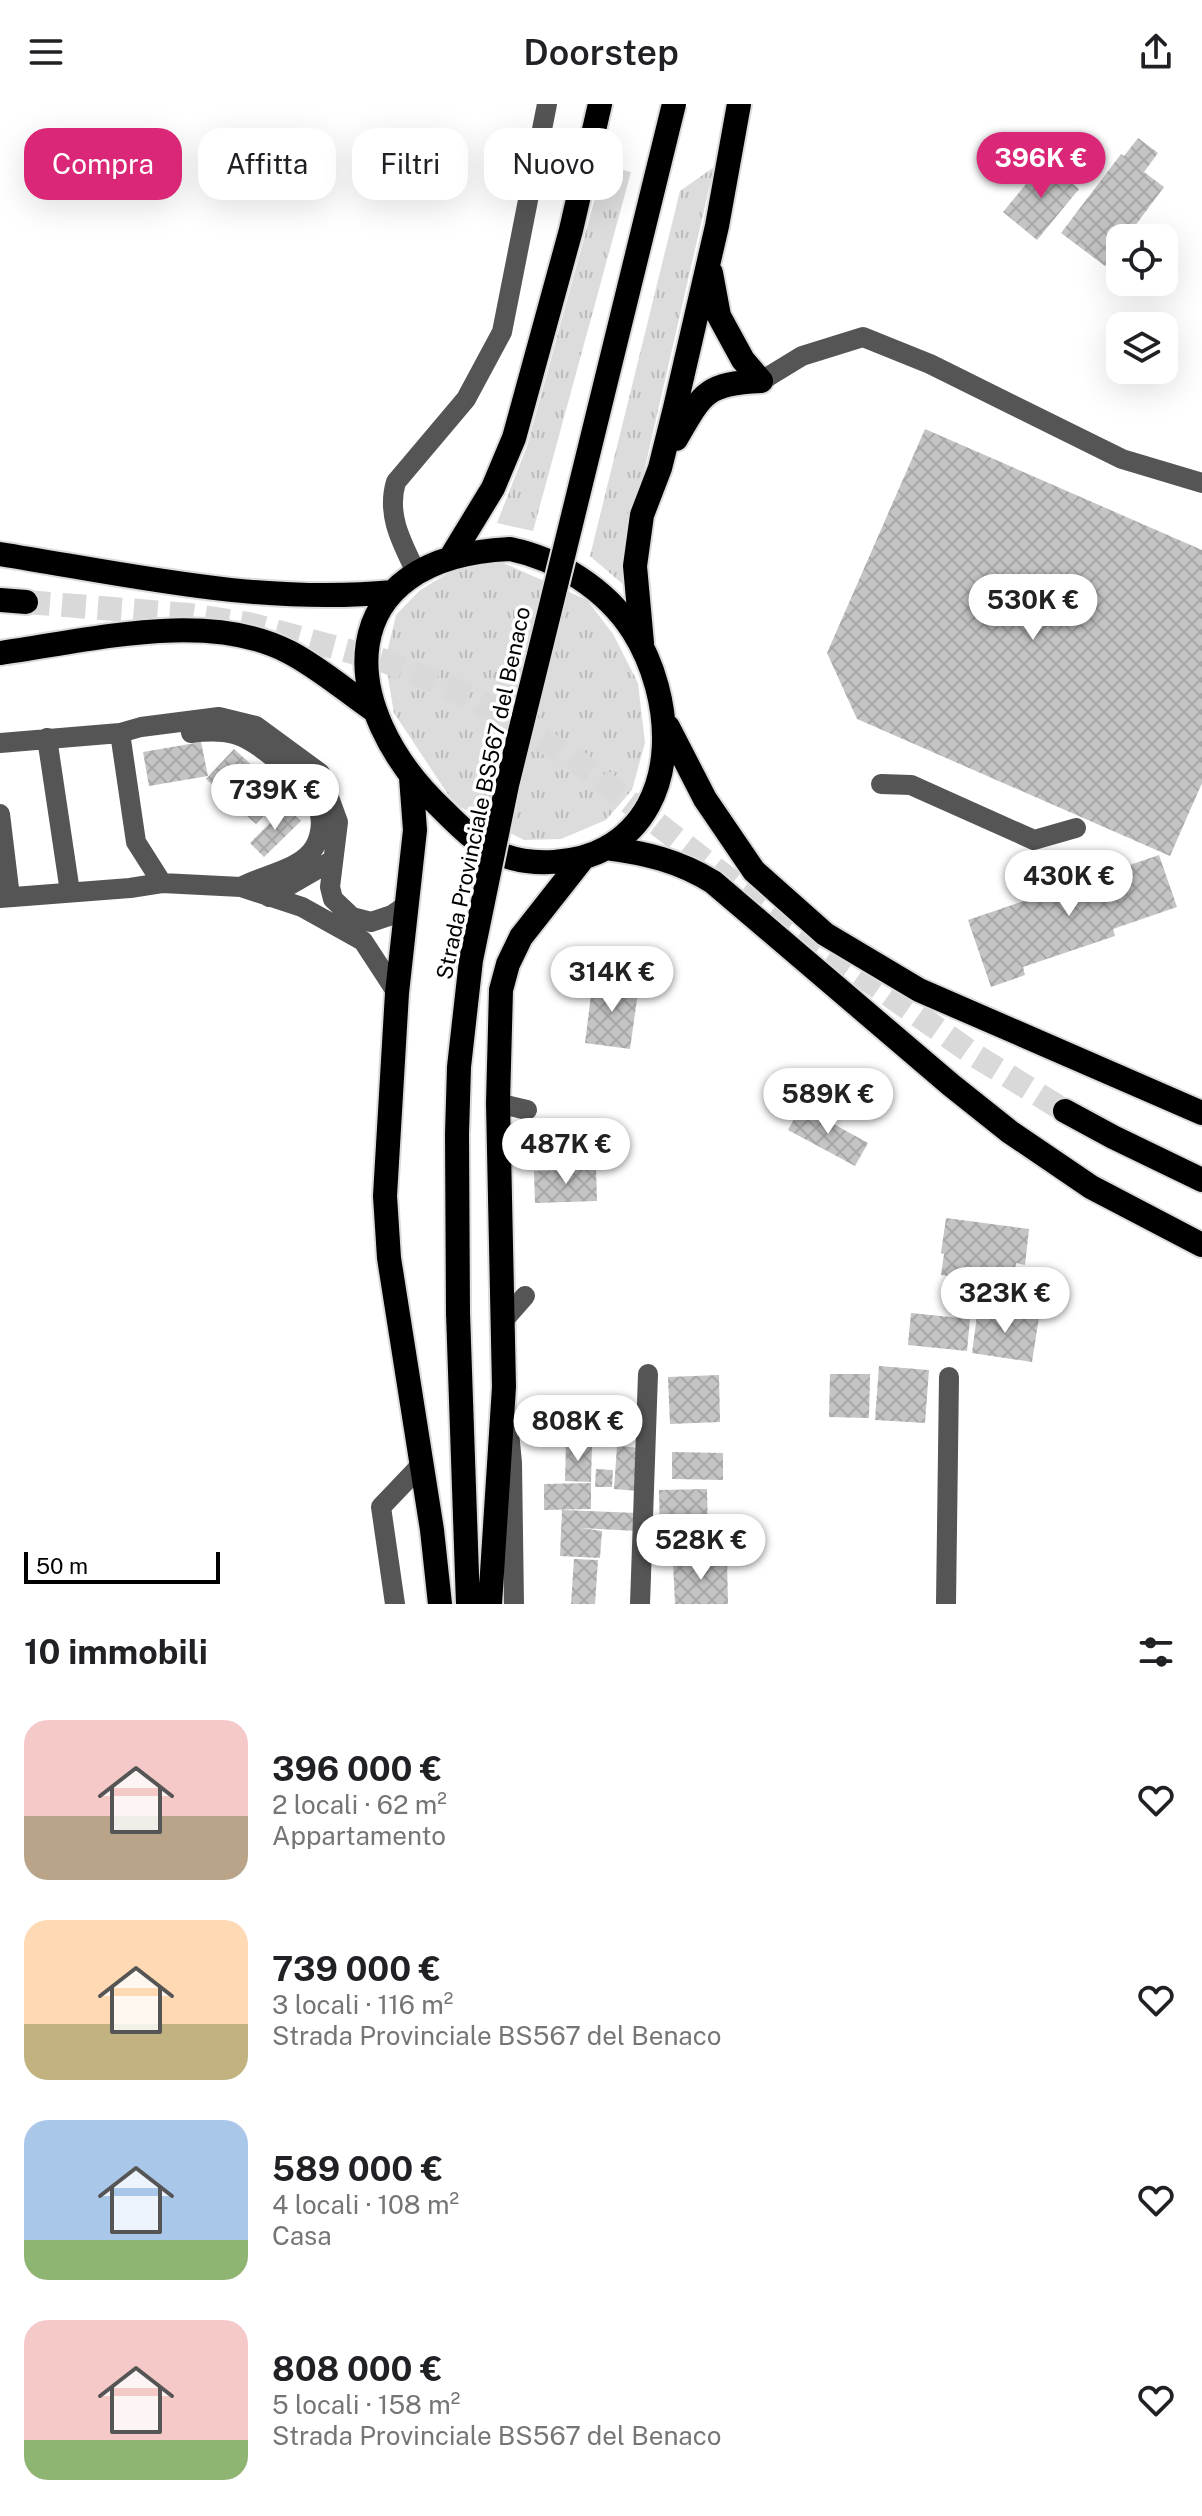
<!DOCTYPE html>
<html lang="it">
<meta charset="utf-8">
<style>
:root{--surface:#fff;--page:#f6f6f6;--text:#202124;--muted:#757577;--accent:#db2777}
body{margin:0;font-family:"Public Sans",sans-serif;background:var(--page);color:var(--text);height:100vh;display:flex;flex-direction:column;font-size:30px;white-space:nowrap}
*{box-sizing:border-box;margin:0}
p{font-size:26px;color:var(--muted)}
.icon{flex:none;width:44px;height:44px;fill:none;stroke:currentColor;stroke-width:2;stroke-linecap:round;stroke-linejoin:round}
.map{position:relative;height:1500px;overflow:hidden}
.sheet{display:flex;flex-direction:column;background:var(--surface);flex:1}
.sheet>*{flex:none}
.guide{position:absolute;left:24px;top:24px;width:800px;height:72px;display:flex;gap:16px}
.buttons{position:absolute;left:1106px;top:120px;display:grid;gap:16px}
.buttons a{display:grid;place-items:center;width:72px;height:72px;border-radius:16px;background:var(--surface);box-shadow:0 8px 32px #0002;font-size:40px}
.scale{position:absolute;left:24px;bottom:20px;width:196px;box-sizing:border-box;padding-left:8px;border:4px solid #000;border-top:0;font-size:22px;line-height:28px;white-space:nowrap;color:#000;-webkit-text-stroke:6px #fff;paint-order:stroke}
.price{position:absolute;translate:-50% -68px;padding:0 18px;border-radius:28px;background:#fff;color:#222;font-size:26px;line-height:52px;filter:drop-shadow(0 2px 4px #0008)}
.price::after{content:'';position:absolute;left:50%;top:48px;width:24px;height:18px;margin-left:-12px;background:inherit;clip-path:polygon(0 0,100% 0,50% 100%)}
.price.current{background:var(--accent);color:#fff}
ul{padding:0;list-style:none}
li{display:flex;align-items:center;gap:24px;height:200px;padding:0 24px}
li span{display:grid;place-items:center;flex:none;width:224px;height:160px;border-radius:24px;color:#555}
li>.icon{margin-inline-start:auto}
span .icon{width:96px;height:96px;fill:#fffc;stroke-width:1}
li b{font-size:34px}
h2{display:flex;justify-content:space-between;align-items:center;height:96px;padding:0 24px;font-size:34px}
.pill{padding:0 28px;border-radius:24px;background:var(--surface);box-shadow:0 8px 32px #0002;font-size:28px;line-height:72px}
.pill.current{background:var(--accent);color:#fff}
header{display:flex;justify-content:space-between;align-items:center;height:104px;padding:0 24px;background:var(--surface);font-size:36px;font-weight:600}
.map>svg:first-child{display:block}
.grass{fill:url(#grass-tufts)}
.building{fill:url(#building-cross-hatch)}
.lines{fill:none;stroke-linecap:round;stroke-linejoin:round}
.highway-tunnel{stroke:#d9d9d9;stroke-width:24;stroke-dasharray:24 12;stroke-linecap:butt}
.highway-casing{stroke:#dbdbdb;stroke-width:28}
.minor{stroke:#555;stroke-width:20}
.highway{stroke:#000;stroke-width:24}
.highway-bridge-casing{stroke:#dbdbdb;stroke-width:28;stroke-linecap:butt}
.highway-bridge{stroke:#000;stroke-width:24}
.labels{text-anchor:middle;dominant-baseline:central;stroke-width:7;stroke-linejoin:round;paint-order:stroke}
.street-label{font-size:22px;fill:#000;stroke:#fff}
</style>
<header><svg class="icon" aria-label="menu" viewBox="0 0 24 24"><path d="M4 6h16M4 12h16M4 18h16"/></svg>Doorstep<svg class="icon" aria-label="share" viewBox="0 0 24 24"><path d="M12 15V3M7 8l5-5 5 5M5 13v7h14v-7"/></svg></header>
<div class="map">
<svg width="1202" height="1500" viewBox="0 0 1202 1500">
<defs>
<pattern id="grass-tufts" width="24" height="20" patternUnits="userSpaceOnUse" patternTransform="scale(2)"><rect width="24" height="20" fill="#dcdcdc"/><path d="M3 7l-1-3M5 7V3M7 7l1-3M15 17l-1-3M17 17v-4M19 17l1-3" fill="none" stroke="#bbb"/></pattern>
<pattern id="building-cross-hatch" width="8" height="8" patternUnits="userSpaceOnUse" patternTransform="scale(2)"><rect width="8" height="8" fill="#c4c4c4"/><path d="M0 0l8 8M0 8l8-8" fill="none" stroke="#a7a7a7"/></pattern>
</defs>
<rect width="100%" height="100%" fill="#fff"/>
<!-- grass -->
<path class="grass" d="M604 61 631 68 533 427 497 419 527 342Z
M714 63 628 437 625 482 590 452 680 87Z
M501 458 587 496 613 530 638 579 645 639 632 686 606 716 561 735 524 736 460 703 449 692 394 609 385 557 396 511 419 487 453 466Z"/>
<!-- building -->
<path class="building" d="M1138 34 1158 49 1144 68 1164 83 1126 134H1120V142L1105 162 1061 129 1121 50 1124 52Z
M1045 57 1079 85 1037 136 1003 108Z
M925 325 1202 446V679L1170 752 857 615 827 549Z
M201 638 208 672 149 682 143 648Z
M234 645 284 690 256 720 206 675Z
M286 703 301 717 264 753 250 739Z
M1159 751 1177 803 1113 825 1115 832 1023 863 1025 871 991 883 968 816Z
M593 875 639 881 630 945 585 939Z
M801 1002 868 1039 855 1062 788 1026Z
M596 1065 597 1097 535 1099 534 1067Z
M946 1114 1029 1125 1025 1161 1016 1159 1013 1181 941 1171 944 1150 941 1149Z
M978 1204 1039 1213 1032 1258 972 1249Z
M911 1209 970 1215 967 1247 908 1241Z
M879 1262 929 1266 925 1319 875 1316Z
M830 1270H870L869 1314 829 1313Z
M719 1271 720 1318 670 1320 668 1273Z
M566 1340 592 1341 591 1378 565 1377Z
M617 1342 641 1344 638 1387 614 1385Z
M672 1348 723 1349V1376L672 1375Z
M596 1365 613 1366 612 1383H595Z
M591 1379V1405L544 1406V1380Z
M707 1385 708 1426 660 1428 659 1386Z
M562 1406 637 1409V1427L581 1424 602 1427 600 1454 560 1452Z
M574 1455 598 1456 595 1500H571Z
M727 1455 728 1500H675L673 1458Z"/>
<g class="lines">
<!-- highway-tunnel -->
<path class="highway-tunnel" d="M26 498 189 511 249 520 385 557 473 594 575 656 771 808 976 952 1065 1007"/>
<!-- highway casing -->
<g class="highway-casing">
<path id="highway" d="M711 169 719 212 743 256 761 277
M676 335C703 288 706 280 761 277
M510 445C558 455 606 485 633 527 674 592 683 701 606 744 578 760 531 763 500 750 477 740 460 723 443 706 333 603 330 453 510 445Z
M0 450C131 471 260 501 393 488
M451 453 493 384 514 334 571 126 600 0
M0 496 26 498
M642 539 635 462 642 411 660 364 675 304 717 122 739 0
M0 549C87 537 207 505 289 548 320 564 347 588 375 607
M668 623 705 695 754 767 825 830 919 886 1202 1009
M411 673 415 726 397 889 385 1092 389 1154 432 1426 440 1500
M606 744C646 749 679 757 713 778L951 981 1010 1028 1091 1083 1202 1141
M1065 1007 1113 1033 1202 1076
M458 1209 468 1500
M490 1500 504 1283 498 999 501 886 508 860 521 833 584 753"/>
</g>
<!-- minor -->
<path class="minor" d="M761 277 802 252 863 233 930 260 1122 355 1202 379
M416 468C402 439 386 411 396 378L466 295 502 228 547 0
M120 629 136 738 162 779
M191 629C206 627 219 626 234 630 261 638 303 677 317 702 324 715 321 736 311 748 295 767 262 771 241 783
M47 634 70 788
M0 639 120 629 141 623 219 613 256 622 320 669 338 718 330 783 333 795 352 813 371 818 392 811 408 800
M881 680 911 681 1034 736 1076 724
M0 710 10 793
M269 793 333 756
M0 794 130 784 162 779 241 783 302 803 363 837 397 889
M498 999 527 1006
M503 1217 525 1192
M509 1328 512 1359 514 1500
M395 1500 381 1403 422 1360
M640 1500 648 1270
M946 1500 949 1273"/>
<!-- highway -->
<use href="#highway" class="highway"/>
<!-- highway-bridge casing -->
<g class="highway-bridge-casing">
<path id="highway-bridge" d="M458 1209 457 1030 459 963 471 856 507 681 674 0"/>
</g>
<!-- highway-bridge -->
<use href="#highway-bridge" class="highway-bridge"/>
</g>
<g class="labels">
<!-- street labels -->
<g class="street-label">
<text transform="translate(483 689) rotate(-78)">Strada Provinciale BS567 del Benaco</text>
</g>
</g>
</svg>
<div class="buttons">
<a><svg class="icon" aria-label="locate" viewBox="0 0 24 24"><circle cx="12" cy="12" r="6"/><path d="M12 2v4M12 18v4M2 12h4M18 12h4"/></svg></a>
<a><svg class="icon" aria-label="layers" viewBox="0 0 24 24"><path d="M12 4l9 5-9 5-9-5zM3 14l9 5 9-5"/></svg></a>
</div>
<div class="scale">50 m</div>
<b class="price current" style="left:1041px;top:96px">396K €</b>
<b class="price" style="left:1033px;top:538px">530K €</b>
<b class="price" style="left:275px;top:728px">739K €</b>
<b class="price" style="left:1069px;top:814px">430K €</b>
<b class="price" style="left:612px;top:910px">314K €</b>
<b class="price" style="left:828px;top:1032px">589K €</b>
<b class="price" style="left:566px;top:1082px">487K €</b>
<b class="price" style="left:1005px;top:1231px">323K €</b>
<b class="price" style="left:578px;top:1359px">808K €</b>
<b class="price" style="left:701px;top:1478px">528K €</b>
<div class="guide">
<a class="pill current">Compra</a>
<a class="pill">Affitta</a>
<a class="pill">Filtri</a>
<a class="pill">Nuovo</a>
</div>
</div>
<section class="sheet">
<h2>10 immobili<svg class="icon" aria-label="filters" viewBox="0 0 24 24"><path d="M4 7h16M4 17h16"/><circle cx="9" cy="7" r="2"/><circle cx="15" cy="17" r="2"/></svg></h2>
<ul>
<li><span style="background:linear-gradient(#f6c9c9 60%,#b9a48a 0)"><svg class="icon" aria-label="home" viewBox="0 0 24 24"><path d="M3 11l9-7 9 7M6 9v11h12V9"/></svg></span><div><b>396 000 €</b><p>2 locali · 62 m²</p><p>Appartamento</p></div><svg class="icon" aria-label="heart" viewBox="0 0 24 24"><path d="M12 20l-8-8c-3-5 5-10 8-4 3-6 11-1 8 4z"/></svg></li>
<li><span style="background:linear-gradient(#ffd9b3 65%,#c2b280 0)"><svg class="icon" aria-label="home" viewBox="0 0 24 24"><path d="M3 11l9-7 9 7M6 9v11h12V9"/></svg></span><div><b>739 000 €</b><p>3 locali · 116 m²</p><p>Strada Provinciale BS567 del Benaco</p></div><svg class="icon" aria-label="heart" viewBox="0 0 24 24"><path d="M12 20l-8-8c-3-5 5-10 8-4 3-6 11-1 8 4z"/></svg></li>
<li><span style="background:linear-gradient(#a9c7e8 75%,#8fb573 0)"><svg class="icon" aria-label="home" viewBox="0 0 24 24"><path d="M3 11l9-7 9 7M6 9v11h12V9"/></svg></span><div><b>589 000 €</b><p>4 locali · 108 m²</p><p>Casa</p></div><svg class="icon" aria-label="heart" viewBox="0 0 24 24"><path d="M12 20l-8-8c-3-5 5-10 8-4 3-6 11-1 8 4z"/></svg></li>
<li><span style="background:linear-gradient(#f6c9c9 75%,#8fb573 0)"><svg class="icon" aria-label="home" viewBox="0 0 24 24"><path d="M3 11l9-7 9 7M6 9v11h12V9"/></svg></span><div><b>808 000 €</b><p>5 locali · 158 m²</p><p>Strada Provinciale BS567 del Benaco</p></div><svg class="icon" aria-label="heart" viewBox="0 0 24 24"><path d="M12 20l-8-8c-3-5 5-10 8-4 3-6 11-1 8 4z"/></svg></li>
</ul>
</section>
